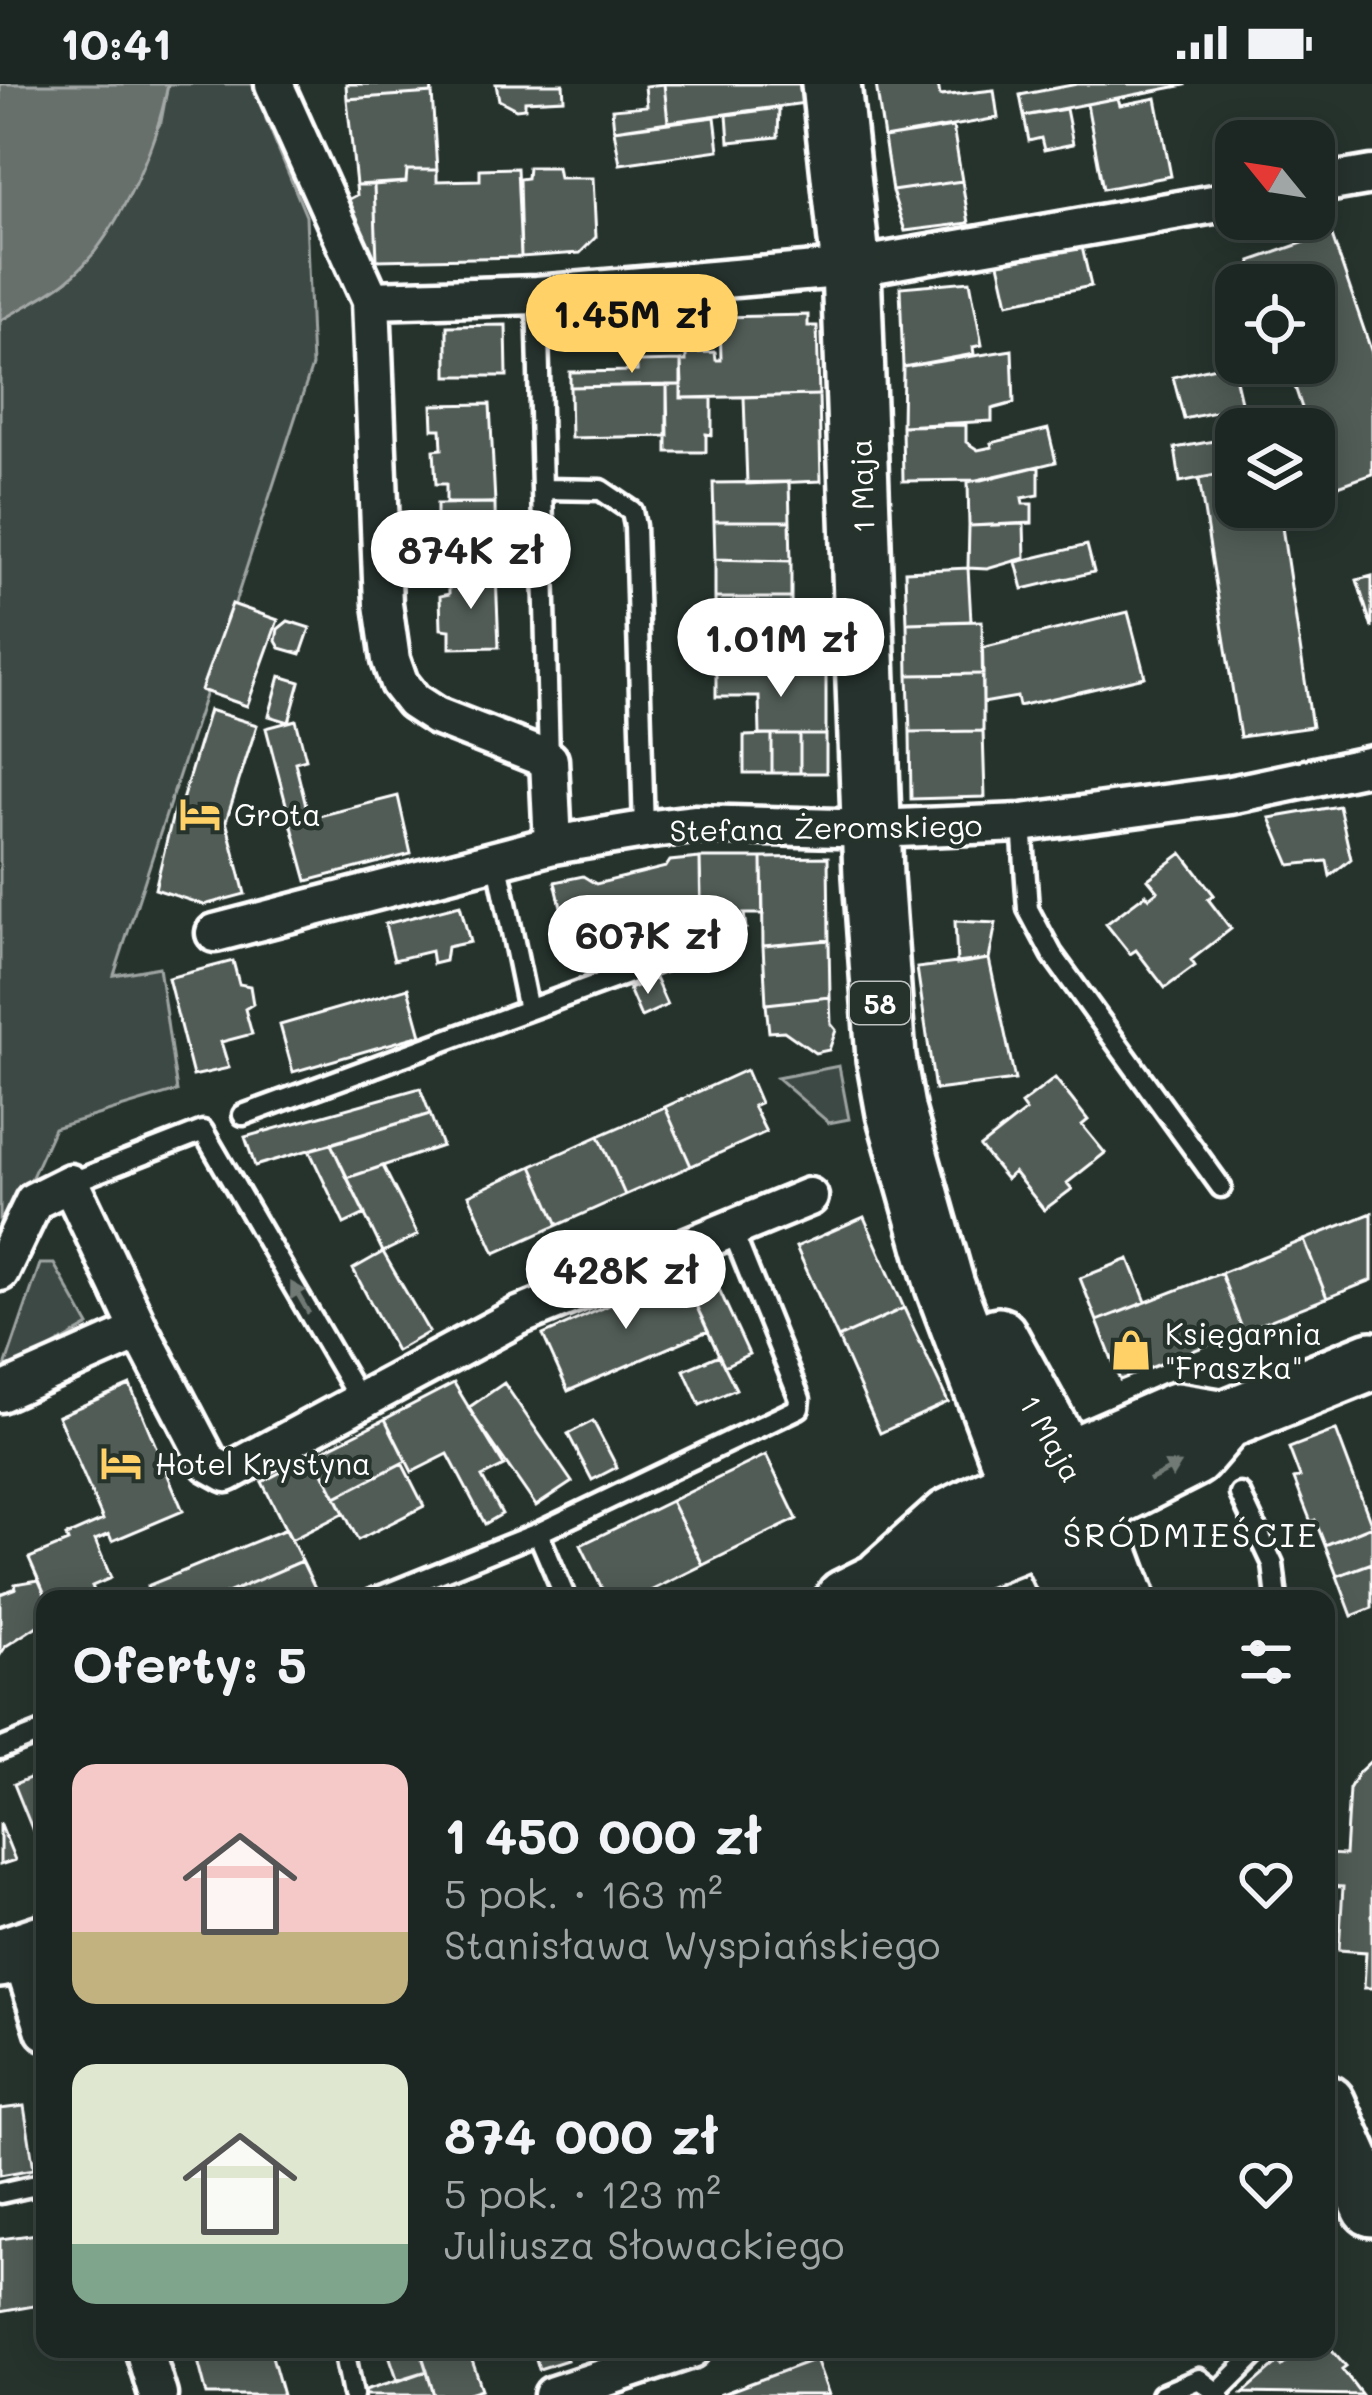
<!DOCTYPE html>
<html lang="pl">
<meta charset="utf-8">
<style>
:root{--surface:#1c2622;--page:#29322f;--text:#f1f3f6;--muted:#a0a5a5;--line:#3a4340;--accent:#ffd166}
body{margin:0;font-family:Mali,sans-serif;background:var(--page);color:var(--text);height:100vh;display:flex;flex-direction:column;font-size:45px;white-space:nowrap}
*{box-sizing:border-box;margin:0}
p{font-size:39px;color:var(--muted)}
.icon{flex:none;width:66px;height:66px;fill:none;stroke:currentColor;stroke-width:2;stroke-linecap:round;stroke-linejoin:round}
.map{position:relative;flex:1;overflow:hidden}
.panel{position:absolute;left:36px;top:1506px;width:1299px;height:768px;display:flex;flex-direction:column;background:var(--surface);border-radius:24px;box-shadow:0 6px 30px #0003,0 0 0 3px var(--line)}
.panel>*{flex:none}
.needle{width:78px;rotate:300deg}
.buttons{position:absolute;left:1215px;top:36px;display:grid;gap:24px}
.buttons a{display:grid;place-items:center;width:120px;height:120px;border-radius:24px;background:var(--surface);box-shadow:0 6px 30px #0003,0 0 0 3px var(--line);font-size:60px}
.price{position:absolute;translate:-50% -102px;padding:0 27px;border-radius:42px;background:#fff;color:#222;font-size:39px;line-height:78px;filter:drop-shadow(0 3px 6px #0008)}
.price::after{content:'';position:absolute;left:50%;top:72px;width:36px;height:27px;margin-left:-18px;background:inherit;clip-path:polygon(0 0,100% 0,50% 100%)}
.price.active{background:var(--accent);color:#111}
ul{padding:0;list-style:none}
li{display:flex;align-items:center;gap:36px;height:300px;padding:0 36px}
li span{display:grid;place-items:center;flex:none;width:336px;height:240px;border-radius:24px;color:#555}
li>.icon{margin-inline-start:auto}
span .icon{width:144px;height:144px;fill:#fffc;stroke-width:1}
li b{font-size:51px}
h2{display:flex;justify-content:space-between;align-items:center;height:144px;padding:0 36px;font-size:51px}
.status{display:flex;justify-content:space-between;align-items:center;height:84px;padding:0 60px;background:var(--surface);direction:ltr}
.status svg{height:33px;fill:currentColor}
.map>svg:first-child{display:block}
.green{fill:#3e4944;stroke:#9ea4a2;stroke-width:3}
.water{fill:#67706c;stroke:#a4a9a7;stroke-width:3}
.building{fill:#515c57;stroke:#fff;stroke-width:3}
.lines{fill:none;stroke-linecap:round;stroke-linejoin:round}
.service-casing{stroke:#fff;stroke-width:27}
.minor-casing{stroke:#fff;stroke-width:45}
.primary-casing{stroke:#fff;stroke-width:66}
.service{stroke:#26332d;stroke-width:18}
.minor{stroke:#26332d;stroke-width:36}
.primary{stroke:#26332d;stroke-width:57}
.oneway{fill:#727a76}
.labels{text-anchor:middle;dominant-baseline:central;stroke-width:9;stroke-linejoin:round;paint-order:stroke}
.shield{fill:#26332d;stroke:#bec2c0;stroke-width:3}
.shield-label{font-size:27px;font-weight:bold;fill:#fff}
.street-label{font-size:30px;fill:#fff;stroke:#26332d}
.poi-label{font-size:30px;fill:#fff;stroke:#26332d;text-anchor:start}
.neighbourhood-label{font-size:33px;letter-spacing:3px;fill:#fff;stroke:#26332d}
</style>
<div class="status"><b>10:41</b><svg viewBox="0 0 49 12"><path d="M0 12V9h3v3zM5 12V6h3v6zM10 12V3h3v9zM15 12V0h3v12zM26 1h20v11H26zM47 4h2v5h-2z"/></svg></div>
<div class="map">
<svg width="1372" height="2311" viewBox="0 0 1372 2311">
<rect width="100%" height="100%" fill="#26332d"/>
<filter id="ink" filterUnits="userSpaceOnUse"><feTurbulence type="fractalNoise" baseFrequency=".00833" numOctaves="2"/><feDisplacementMap in="SourceGraphic" scale="24" xChannelSelector="R" yChannelSelector="G"/><feConvolveMatrix kernelMatrix="1 2 1 2 8 2 1 2 1" color-interpolation-filters="sRGB"/></filter>
<g filter="url(#ink)">
<!-- green -->
<path class="green" d="M168 0H260L266 35 306 132 312 282 114 891 159 883 177 1007 54 1044 0 1164V237L68 196 161 38Z
M839 982 849 1035 829 1039 777 994Z
M40 1180H54L89 1242 2 1292Z"/>
<!-- water -->
<path class="water" d="M0 0H168C157 61 115 160 65 198 45 213 21 224 0 237Z"/>
<!-- building -->
<path class="building" d="M346 0H431L432 9 347 15Z
M496 0H563L564 15 525 17V24L516 25 499 16Z
M664 0H802L805 19 668 38Z
M664 0 668 38 614 46 612 25 647 22 645 2Z
M876 0H938L940 12 994 6 998 34 884 54Z
M1077 0H1185V1L1024 32 1020 11Z
M432 9 437 86H407L406 98 356 101 347 15Z
M1118 14 1120 21 1156 14 1171 92 1103 105 1087 20Z
M779 24 778 53 729 58 727 31Z
M1066 25 1073 60 1044 66 1041 54 1029 57 1024 32Z
M715 33 719 66 620 80 614 46Z
M953 43 962 97 892 107 884 54Z
M528 83H557L559 94H593L596 153 580 169 521 173 519 95 527 94Z
M517 84 521 173 377 176 374 101 406 98 407 86H437V97L480 96V85Z
M962 97 969 139 905 147 892 107Z
M356 101H374L377 176H367L344 118 357 111Z
M1331 149 1372 269V390L1330 405 1314 359V345H1309L1287 279H1314V201H1260L1251 177Z
M1082 163 1091 202 1008 219 999 179Z
M970 197 982 261 973 263 974 270 903 283 900 203Z
M808 231V242H817L819 311 681 314V277H686V269L715 268 716 276H721L720 233Z
M684 235 685 258 587 260 586 238Z
M506 241 507 292H447V242Z
M1012 266 1014 319 992 325V337L902 342 903 283Z
M681 277 682 301 570 303V288L637 287V278Z
M1232 279 1242 322 1184 335 1173 293Z
M667 301H682L681 314H712V351L706 350V368H667Z
M667 301 668 352 571 354 570 303Z
M819 311 821 397 747 400 744 313Z
M490 320 495 419H446V400H436L434 366 442 365 441 345H433L432 321Z
M966 341V358L978 366 992 363 991 359 1048 345 1056 378 982 396 903 397 902 342Z
M1236 353V387L1180 398 1175 364Z
M1039 382V411L1022 414 1023 420H1032V439L969 442 968 398Z
M1236 387V423H1279L1312 643 1240 653 1199 395Z
M789 398 790 437H714L713 399Z
M495 419 496 491 449 493 448 474 437 475V420Z
M714 437H790L791 477 715 475Z
M1024 440 1025 474 987 485 968 484 969 442Z
M1087 461 1094 488 1023 505 1016 478Z
M715 475 791 477V514H715Z
M968 484 971 537 907 539 905 487Z
M496 491 499 563 450 564V546L441 545 440 512 449 510V493Z
M1372 492V544L1357 496Z
M715 514H791L792 550 715 547Z
M232 520 278 536 247 622 201 606Z
M1128 528 1145 593 1019 622 1017 613 983 619 982 564Z
M288 537 310 544 301 570 280 564 276 557 278 545Z
M982 537 983 590 908 591 907 539Z
M715 547 792 550 793 588H716Z
M716 588H826V651H760L759 613H716Z
M983 590V647L910 648 908 591Z
M280 592 300 598 289 638 269 632Z
M209 626 257 641 226 737 245 810 204 821 155 805 175 722 180 723Z
M296 636 306 675 295 678 309 734 291 739 266 644Z
M983 647 985 713 911 715 910 648Z
M772 651V689H744V652Z
M772 651H800V689H772Z
M800 651H826V689H800Z
M398 712 411 770 307 797 291 739Z
M1339 722 1351 775 1330 792 1327 777 1290 781 1270 734Z
M1182 769 1214 811 1208 815 1231 845 1191 876 1195 882 1165 904 1136 866 1130 870 1106 840 1146 810 1149 814 1158 807 1148 795Z
M828 773 829 856 763 862 762 774Z
M700 774H762L763 830H744L746 844 702 846Z
M700 774 701 851H661L629 859 627 867 613 871 608 864 573 873 555 798 583 792 596 800 666 783 670 777Z
M460 821 470 858 447 863 445 877 433 880 431 867 394 876 385 840Z
M955 837 996 839 989 875 957 880Z
M829 856 830 913 766 920 763 862Z
M989 875 1015 996 935 1006 917 884Z
M233 877 239 900 250 902 253 920 245 925 252 950 221 958 229 984 193 992 168 894Z
M655 894 667 921 641 933 629 905Z
M408 904 421 951 293 988 280 941Z
M830 913 831 940 836 946 829 966 815 969 784 947 769 948 766 920Z
M746 986 760 1019 753 1022 766 1048 691 1082 665 1023Z
M1055 994 1088 1036 1082 1041 1105 1069 1067 1099 1072 1105 1044 1126 1014 1088 1006 1095 980 1063 1026 1027 1021 1020Z
M420 1004 430 1030 255 1082 245 1053Z
M665 1023 691 1082 625 1111 599 1052Z
M430 1030 442 1062 347 1094 331 1060Z
M599 1052 625 1111 558 1141 532 1082Z
M331 1060 365 1130 344 1140 309 1066Z
M383 1082 418 1151 383 1168 347 1094Z
M532 1082 558 1141 495 1169 469 1111Z
M1372 1129V1196L1327 1214 1304 1156Z
M864 1133 904 1224 838 1254 796 1163Z
M1304 1156 1327 1214 1243 1247 1221 1189Z
M383 1168 429 1248 396 1267 353 1185Z
M1129 1175 1146 1218 1097 1237 1080 1194Z
M706 1177 749 1270 724 1282 681 1189Z
M681 1189 708 1247 568 1307 543 1251Z
M1221 1189 1243 1247 1120 1296 1097 1237Z
M904 1224 948 1318 880 1349 838 1254Z
M719 1271 736 1305 700 1321 684 1286Z
M454 1299 504 1382 482 1393 502 1430 485 1440 448 1370 412 1388 385 1335Z
M504 1299 572 1398 536 1422 468 1324Z
M130 1301 183 1427 112 1457 109 1450 95 1456 111 1494 92 1502 95 1509 82 1515H47L29 1474 68 1458 66 1452 103 1436 58 1332Z
M385 1335 406 1377 336 1413 314 1371Z
M593 1337 617 1383 592 1396 568 1350Z
M1336 1346 1372 1442 1325 1461 1315 1436 1311 1438 1294 1395 1300 1393 1289 1364Z
M314 1371 344 1429 291 1456 262 1398Z
M766 1371 797 1435 703 1481 671 1417Z
M402 1379 424 1422 358 1456 336 1413Z
M671 1417 703 1481 634 1515H607L581 1461Z
M1372 1442V1479L1337 1492 1325 1461Z
M286 1445 302 1477 214 1515H153L147 1502Z
M302 1477 318 1510 306 1515H214Z
M1372 1479V1524L1352 1532 1337 1492Z
M39 1496 47 1515 45 1537 6 1562 0 1571V1510L16 1504 15 1500Z
M1372 1676V1904H1364L1366 1868 1339 1866 1343 1803 1326 1802V1770L1345 1771 1349 1705 1358 1689Z
M45 1688V1760L39 1762 14 1700Z
M0 1739 15 1776 0 1781Z
M24 2022 34 2085 0 2091V2025Z
M45 2149V2220L0 2228V2155Z
M1326 2259 1346 2282 1342 2285 1362 2311 1243 2309 1279 2278 1282 2282 1289 2276 1281 2265H1326Z
M195 2265H270L283 2311H207Z
M387 2265H420L427 2287 398 2297Z
M434 2265H468L482 2305 463 2311H434L421 2269Z
M533 2265H563L567 2276 539 2285Z
M816 2275 829 2311H719Z
M427 2287 434 2311H366L365 2306Z"/>
<g class="lines">
<!-- service casing -->
<g class="service-casing">
<path id="service" d="M537 211 549 676
M544 405 601 406 632 427 635 442 644 746
M1022 739 1028 825 1052 870 1221 1103
M528 926 681 870
M243 1031 528 926 497 775
M70 1099 203 1047 359 1315
M1240 1410 1273 1480 1277 1515
M538 1449 799 1324 800 1315 732 1146
M374 1515 538 1449 566 1515
M0 1665 45 1647
M0 2109 45 2099
M344 2265 353 2311
M1218 2308 1261 2265
M1161 2311 1199 2295 1220 2311"/>
</g>
<!-- minor casing -->
<g class="minor-casing">
<path id="minor" d="M274 0 371 216 383 520 391 576 399 599 413 617 436 632 549 676 553 761
M1314 101 1372 91
M371 216 537 211 851 184 1236 116
M215 849 553 761 644 746 694 740 873 745 1022 739 1230 711 1372 681
M0 1188 34 1117 70 1099 140 1247 209 1379 227 1389 519 1232 809 1113
M0 1309 140 1247
M19 1866 45 1947
M144 2265 158 2311
M553 2311 692 2265"/>
</g>
<!-- primary casing -->
<g class="primary-casing">
<path id="primary" d="M831 0 851 184 873 792 886 974 896 1029 945 1202 1019 1399 1074 1515
M998 1253 1093 1426 1126 1515
M884 1493 950 1434 1066 1376 1176 1328 1225 1336
M845 1515 877 1499 974 1477 1041 1450 1193 1373 1225 1336 1372 1277
M0 1874 45 1859
M1326 2020 1372 2123"/>
</g>
<!-- service -->
<use href="#service" class="service"/>
<!-- minor -->
<use href="#minor" class="minor"/>
<!-- primary -->
<use href="#primary" class="primary"/>
</g>
<!-- one-way arrows -->
<defs><path id="oneway-solid" d="M-6-.8H1V-3.2L6.5 0L1 3.2V.8H-6Z" transform="scale(3)"/></defs>
<g class="oneway">
<use href="#oneway-solid" transform="translate(300 1214) rotate(-120)"/>
<use href="#oneway-solid" transform="translate(1165 1388) rotate(-28)"/>
</g>
</g>
<!-- icons -->
<defs>
<g id="hotel-bare" transform="scale(3.24)"><path d="M-6-4.5h1.5V1H6V5H4.5V3h-9V5H-6ZM-4 0a1.8 1.8 0 1 1 3.6 0ZM.5 0V-2.5h3Q6-2.5 6 0Z" fill="#ffd166" stroke="#26332d" stroke-width="2.5" paint-order="stroke"/></g>
<g id="shop-bare" transform="scale(3.24)"><path d="M-5-2.5h2.3a2.7 3.5 0 0 1 5.4 0H5L5.5 6h-11ZM-1.5-2.5h3a1.5 2.3 0 0 0-3 0Z" fill="#ffd166" stroke="#26332d" stroke-width="2.5" paint-order="stroke"/></g>
</defs>
<g fill-rule="evenodd">
<use href="#hotel-bare" x="200" y="730"/>
<use href="#shop-bare" x="1131" y="1266"/>
<use href="#hotel-bare" x="121" y="1379"/>
</g>
<g class="labels">
<!-- shield labels -->
<rect class="shield" x="850" y="898" width="60" height="42" rx="9"/>
<g class="shield-label">
<text x="880" y="919">58</text>
</g>
<!-- street labels -->
<g class="street-label">
<text transform="translate(861 402) rotate(-92)">1 Maja</text>
<text transform="translate(826 743) rotate(-1)">Stefana Żeromskiego</text>
<text transform="translate(1052 1354) rotate(60)">1 Maja</text>
</g>
<!-- poi labels -->
<g class="poi-label">
<text x="234" y="730">Grota</text>
<text x="1165" y="1249">Księgarnia<tspan x="1165" dy="34">"Fraszka"</tspan></text>
<text x="155" y="1379">Hotel Krystyna</text>
</g>
<!-- neighbourhood labels -->
<g class="neighbourhood-label">
<text x="1191" y="1449">ŚRÓDMIEŚCIE</text>
</g>
</g>
</svg>
<div class="buttons">
<a><svg class="needle" viewBox="-14 -14 28 28"><path d="M0-13l5 13h-10z" fill="#e53935"/><path d="M0 13l5-13h-10z" fill="#a0a5a5"/></svg></a>
<a><svg class="icon" aria-label="locate" viewBox="0 0 24 24"><circle cx="12" cy="12" r="6"/><path d="M12 2v4M12 18v4M2 12h4M18 12h4"/></svg></a>
<a><svg class="icon" aria-label="layers" viewBox="0 0 24 24"><path d="M12 4l9 5-9 5-9-5zM3 14l9 5 9-5"/></svg></a>
</div>
<b class="price active" style="left:632px;top:292px">1.45M zł</b>
<b class="price" style="left:471px;top:528px">874K zł</b>
<b class="price" style="left:781px;top:616px">1.01M zł</b>
<b class="price" style="left:648px;top:913px">607K zł</b>
<b class="price" style="left:626px;top:1248px">428K zł</b>
<section class="panel">
<h2>Oferty: 5<svg class="icon" aria-label="filters" viewBox="0 0 24 24"><path d="M4 7h16M4 17h16"/><circle cx="9" cy="7" r="2"/><circle cx="15" cy="17" r="2"/></svg></h2>
<ul>
<li><span style="background:linear-gradient(#f6c9c9 70%,#c2b280 0)"><svg class="icon" aria-label="home" viewBox="0 0 24 24"><path d="M3 11l9-7 9 7M6 9v11h12V9"/></svg></span><div><b>1 450 000 zł</b><p>5 pok. · 163 m²</p><p>Stanisława Wyspiańskiego</p></div><svg class="icon" aria-label="heart" viewBox="0 0 24 24"><path d="M12 20l-8-8c-3-5 5-10 8-4 3-6 11-1 8 4z"/></svg></li>
<li><span style="background:linear-gradient(#dfe7d0 75%,#7fa58c 0)"><svg class="icon" aria-label="home" viewBox="0 0 24 24"><path d="M3 11l9-7 9 7M6 9v11h12V9"/></svg></span><div><b>874 000 zł</b><p>5 pok. · 123 m²</p><p>Juliusza Słowackiego</p></div><svg class="icon" aria-label="heart" viewBox="0 0 24 24"><path d="M12 20l-8-8c-3-5 5-10 8-4 3-6 11-1 8 4z"/></svg></li>
</ul>
</section>
</div>
